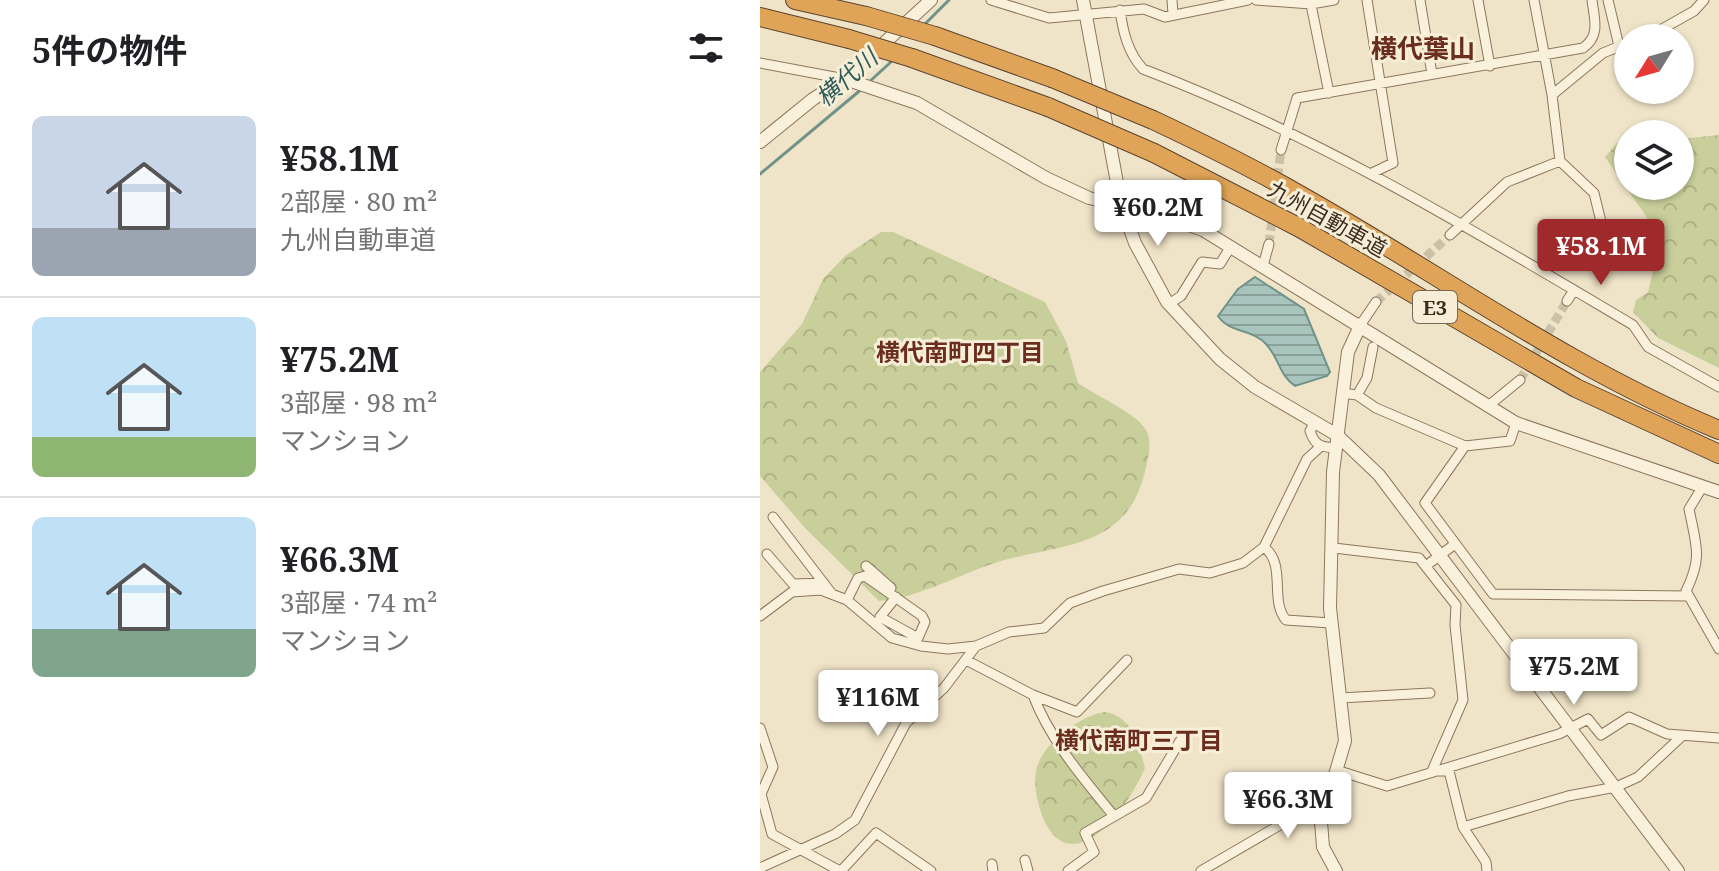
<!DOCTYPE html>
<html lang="ja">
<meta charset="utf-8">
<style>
:root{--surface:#fff;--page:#f2f2f2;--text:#202124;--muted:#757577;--line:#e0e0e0;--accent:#9e2a2b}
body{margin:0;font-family:"Noto Serif","Noto Sans JP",serif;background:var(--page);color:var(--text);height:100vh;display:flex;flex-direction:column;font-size:30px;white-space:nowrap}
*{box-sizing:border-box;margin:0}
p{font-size:26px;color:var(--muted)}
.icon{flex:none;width:44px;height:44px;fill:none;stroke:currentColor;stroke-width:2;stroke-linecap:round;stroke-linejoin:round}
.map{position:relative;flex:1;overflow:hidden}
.side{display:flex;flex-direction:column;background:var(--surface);width:760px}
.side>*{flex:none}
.needle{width:52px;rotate:233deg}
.fabs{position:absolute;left:854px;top:24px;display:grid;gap:16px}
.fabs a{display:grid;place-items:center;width:80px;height:80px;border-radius:50%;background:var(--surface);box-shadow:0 2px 6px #0004;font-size:40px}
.price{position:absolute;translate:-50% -68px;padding:0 18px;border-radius:8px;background:#fff;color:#222;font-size:26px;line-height:52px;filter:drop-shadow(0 2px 4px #0008)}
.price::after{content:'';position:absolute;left:50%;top:48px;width:24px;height:18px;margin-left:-12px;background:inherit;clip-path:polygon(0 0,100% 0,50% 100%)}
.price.active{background:var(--accent);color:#fff}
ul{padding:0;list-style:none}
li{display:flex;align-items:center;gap:24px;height:200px;padding:0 32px}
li+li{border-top:2px solid var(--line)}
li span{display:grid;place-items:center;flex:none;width:224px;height:160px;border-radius:12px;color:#555}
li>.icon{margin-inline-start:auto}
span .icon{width:96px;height:96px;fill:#fffc;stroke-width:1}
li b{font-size:34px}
h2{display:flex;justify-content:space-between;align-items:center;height:96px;padding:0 32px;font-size:34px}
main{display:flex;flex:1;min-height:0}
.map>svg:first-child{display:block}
.forest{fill:url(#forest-crowns)}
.water{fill:url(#water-rules);stroke:#6f938a;stroke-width:2}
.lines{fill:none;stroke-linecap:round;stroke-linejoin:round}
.stream{stroke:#6f938a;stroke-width:3}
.minor-tunnel{stroke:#ccc0a6;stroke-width:9;stroke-dasharray:9 4.5;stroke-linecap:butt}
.minor-casing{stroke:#8d765c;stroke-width:11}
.tertiary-casing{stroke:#8d765c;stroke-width:14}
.motorway-casing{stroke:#5b4430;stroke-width:20}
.minor{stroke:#faf1dc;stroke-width:9}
.tertiary{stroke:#faf1dc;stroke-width:12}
.motorway{stroke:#e0a458;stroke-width:18}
.motorway-bridge-casing{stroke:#5b4430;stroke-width:20;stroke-linecap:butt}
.motorway-bridge{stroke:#e0a458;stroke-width:18}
.labels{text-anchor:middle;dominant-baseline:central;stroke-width:6;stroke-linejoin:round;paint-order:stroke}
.shield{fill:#f7eed8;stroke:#756857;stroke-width:2}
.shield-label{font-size:20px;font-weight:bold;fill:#3d2e20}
.street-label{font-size:22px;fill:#3d2e20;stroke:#f7eed8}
.water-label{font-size:24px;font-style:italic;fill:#2f5d5a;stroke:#f7eed8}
.neighbourhood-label{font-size:24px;font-weight:bold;fill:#6b2e1e;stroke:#f7eed8}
.quarter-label{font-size:26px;font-weight:bold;fill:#6b2e1e;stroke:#f7eed8}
</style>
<main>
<section class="side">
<h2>5件の物件<svg class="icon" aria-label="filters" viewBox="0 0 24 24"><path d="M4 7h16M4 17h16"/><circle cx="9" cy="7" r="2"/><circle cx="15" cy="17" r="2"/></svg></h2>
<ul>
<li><span style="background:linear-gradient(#c9d6e8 70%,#9aa5b1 0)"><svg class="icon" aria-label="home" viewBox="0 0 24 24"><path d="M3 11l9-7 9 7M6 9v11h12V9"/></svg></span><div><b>¥58.1M</b><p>2部屋 · 80 m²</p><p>九州自動車道</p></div></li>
<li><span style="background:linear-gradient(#bfe0f5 75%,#8fb573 0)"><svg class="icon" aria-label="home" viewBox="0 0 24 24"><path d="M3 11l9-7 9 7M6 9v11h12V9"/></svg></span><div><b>¥75.2M</b><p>3部屋 · 98 m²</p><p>マンション</p></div></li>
<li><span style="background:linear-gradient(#bfe0f5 70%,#7fa58c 0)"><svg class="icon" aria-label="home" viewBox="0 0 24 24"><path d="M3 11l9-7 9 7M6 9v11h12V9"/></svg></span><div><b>¥66.3M</b><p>3部屋 · 74 m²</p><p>マンション</p></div></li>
</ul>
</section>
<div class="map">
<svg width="959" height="871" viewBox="0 0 959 871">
<defs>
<pattern id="forest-crowns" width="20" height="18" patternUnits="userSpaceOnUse" patternTransform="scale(2)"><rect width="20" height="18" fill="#c9cf9b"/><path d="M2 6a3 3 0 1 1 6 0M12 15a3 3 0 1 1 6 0" fill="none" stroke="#aeb285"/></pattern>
<pattern id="water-rules" width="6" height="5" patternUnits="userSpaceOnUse" patternTransform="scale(2)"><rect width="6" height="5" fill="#a9c4bc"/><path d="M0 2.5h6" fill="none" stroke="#8ba098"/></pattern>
</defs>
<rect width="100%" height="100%" fill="#f0e4c8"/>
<!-- forest -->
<path class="forest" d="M959 135V368L898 338 873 312 876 300 888 292 901 238 845 157 857 143H868V186H920V139Z
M121 232H133L285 302 306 341 318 383C335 395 373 412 384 427 393 439 389 454 386 467 369 549 305 543 241 561 204 572 157 599 119 601L46 529 0 476V372L42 324 63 279 85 256Z
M345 712C373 717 378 743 385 768 375 792 343 845 311 844 284 843 270 788 277 767 282 752 290 744 302 734 316 723 327 715 345 712Z"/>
<!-- water -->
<path class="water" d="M495 277 544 309 570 372 567 376 535 386C519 375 519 358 506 344 493 329 469 333 458 316L478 289Z"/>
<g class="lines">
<!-- stream -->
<path class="stream" d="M164 25 189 0
M108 83 132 61
M0 174 103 88"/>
<!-- minor-tunnel -->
<path class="minor-tunnel" d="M509 244 521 150
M616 302 690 235
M760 380 807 301"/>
<!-- minor casing -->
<g class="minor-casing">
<path id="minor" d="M231 0 289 18 384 9 405 17 488 0
M412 0 413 14
M496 0 551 4 574 0
M550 0 569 93
M607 0 633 163 612 173
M660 0 672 74
M718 0 730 66
M774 0 792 95
M848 0 859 46
M360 10C363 32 368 53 383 69 557 135 714 231 873 325L888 347 959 387
M886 38 934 11 944 0
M0 63 85 79
M521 150 537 98 823 48C841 36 834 18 832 0
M800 161 834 193 845 238
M690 235 747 182 800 161 792 95 843 53 868 43
M503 266 509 244
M807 301 814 290
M409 304 421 296 442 262 460 264 471 246
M601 324 616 302
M582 393 597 395 616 408 705 446
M597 395 607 378 613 347
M727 407 760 380
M555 422 550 431C555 446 561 447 576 448
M756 423 750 441 705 446 665 503 733 594 928 596
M943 486 929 509C936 545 943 557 926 591L959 649
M13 517 72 594
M504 547C527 565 509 600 526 620L571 623
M574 548 659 558 696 605 695 625 703 700 672 771
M7 554 33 584 64 583
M667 565 695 544
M106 566 131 588
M87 600 98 578 105 576 162 616 165 622 158 638 120 617 136 597
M0 616 32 592 61 590 87 600 132 638 161 646 188 649 216 646 249 632 284 628 310 603 343 591 419 569 450 573 483 563 504 547 547 459 560 447
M206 660 273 695C290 740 323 778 353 815
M273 695 317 712 367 660
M580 698 670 693
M0 728 13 767 1 794 12 834 80 871
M679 771H689L703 827 726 862 727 871
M574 775 576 770 627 786 799 734 828 719 841 735 869 717 907 734 959 738
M703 827 808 796 856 787 878 777 921 737
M265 860 268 871
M232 864 233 871
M0 868 75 834 95 820 146 723 184 688 216 646
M81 871 116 833 171 871
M308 871 334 852 325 833 386 798 423 736
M441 871 561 801 567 789"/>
</g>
<!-- tertiary casing -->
<g class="tertiary-casing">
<path id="tertiary" d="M323 0 361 204 375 243 407 302 460 359 495 387 577 435 619 475 918 871
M85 79 157 103 286 178 329 198 396 213 443 230 756 423 959 492
M0 142 53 99 85 79 171 0
M576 871 563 847 561 822 585 741 570 608 573 472 588 352 601 324"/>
</g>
<!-- motorway casing -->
<g class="motorway-casing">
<path id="motorway" d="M35 0 106 16
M0 17 89 39
M175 36 292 78
M152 58 288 107
M393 120C444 144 495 169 545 198 683 276 811 369 959 430
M394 153 540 228 816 388 959 454"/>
</g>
<!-- minor -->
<use href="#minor" class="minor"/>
<!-- tertiary -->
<use href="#tertiary" class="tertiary"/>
<!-- motorway -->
<use href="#motorway" class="motorway"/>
<!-- motorway-bridge casing -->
<g class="motorway-bridge-casing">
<path id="motorway-bridge" d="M106 16 175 36
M89 39 152 58
M292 78 393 120
M288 107 394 153"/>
</g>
<!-- motorway-bridge -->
<use href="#motorway-bridge" class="motorway-bridge"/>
</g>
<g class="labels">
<!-- shield labels -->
<rect class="shield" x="653" y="291" width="44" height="32" rx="6"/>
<g class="shield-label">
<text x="675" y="307">E3</text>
</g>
<!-- street labels -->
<g class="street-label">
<text transform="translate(568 218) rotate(29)">九州自動車道</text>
</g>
<!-- water labels -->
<g class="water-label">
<text transform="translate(86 77) rotate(-41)">横代川</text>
</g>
<!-- neighbourhood labels -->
<g class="neighbourhood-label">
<text x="200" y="351">横代南町四丁目</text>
<text x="379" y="739">横代南町三丁目</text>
</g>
<!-- quarter labels -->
<g class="quarter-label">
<text x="663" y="48">横代葉山</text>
</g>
</g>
</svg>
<div class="fabs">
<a><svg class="needle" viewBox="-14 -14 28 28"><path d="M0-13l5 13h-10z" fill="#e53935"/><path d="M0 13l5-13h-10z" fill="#757577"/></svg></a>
<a><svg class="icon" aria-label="layers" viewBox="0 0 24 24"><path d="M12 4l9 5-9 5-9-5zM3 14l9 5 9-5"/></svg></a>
</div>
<b class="price" style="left:398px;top:248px">¥60.2M</b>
<b class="price active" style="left:841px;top:287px">¥58.1M</b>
<b class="price" style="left:814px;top:707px">¥75.2M</b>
<b class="price" style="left:118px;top:738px">¥116M</b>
<b class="price" style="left:528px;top:840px">¥66.3M</b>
</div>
</main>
